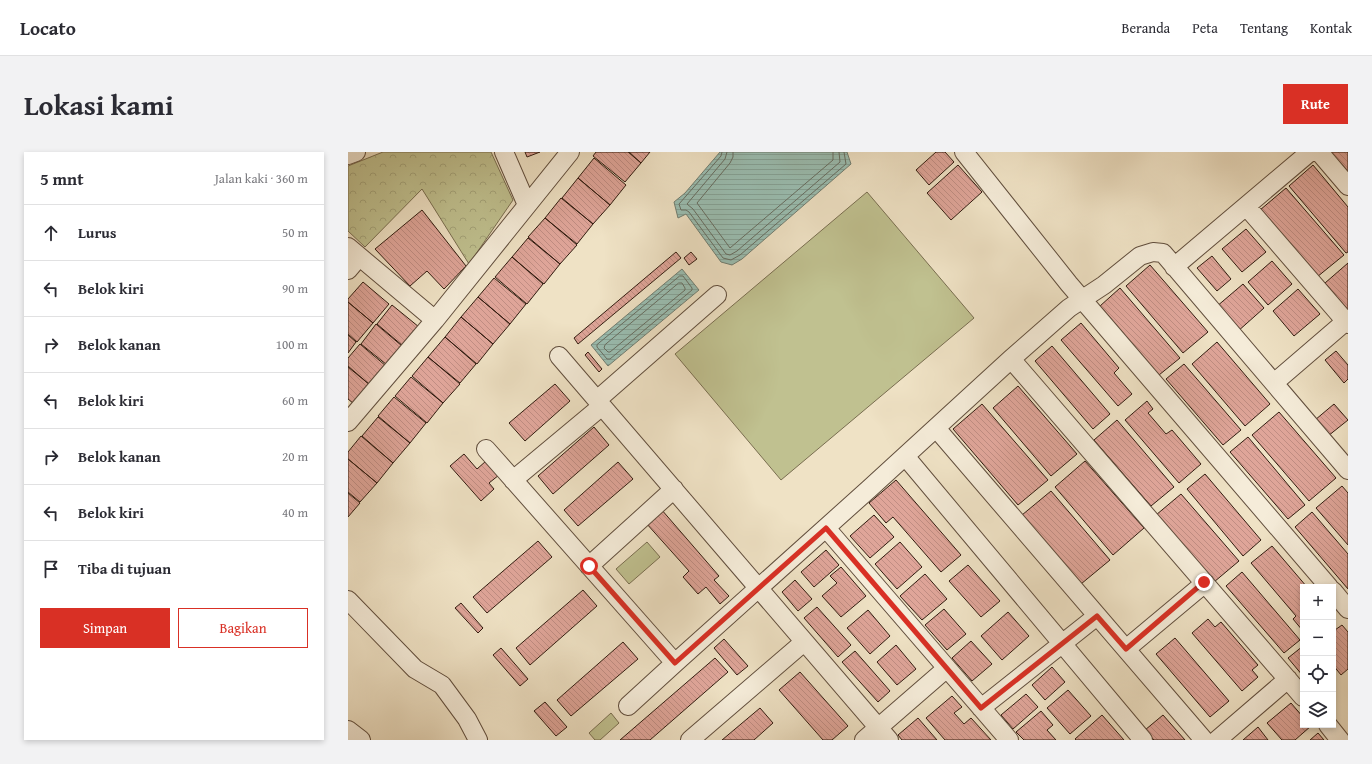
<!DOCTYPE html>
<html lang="id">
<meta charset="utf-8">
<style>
:root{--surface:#fff;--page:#f2f2f3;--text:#2b2b33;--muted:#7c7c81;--line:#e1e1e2;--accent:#d93025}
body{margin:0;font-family:"Gentium Book Plus",serif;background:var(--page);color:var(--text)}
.controls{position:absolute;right:12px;bottom:12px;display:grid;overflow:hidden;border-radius:0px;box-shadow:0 2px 6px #0003}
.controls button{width:36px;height:36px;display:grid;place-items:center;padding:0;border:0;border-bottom:1px solid var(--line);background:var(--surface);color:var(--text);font:20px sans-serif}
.stop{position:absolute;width:12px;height:12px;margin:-9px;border:3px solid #d93025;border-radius:50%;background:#fff}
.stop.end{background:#d93025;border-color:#fff;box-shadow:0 1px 4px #0008}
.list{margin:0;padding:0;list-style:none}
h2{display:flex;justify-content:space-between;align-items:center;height:52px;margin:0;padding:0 16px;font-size:17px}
h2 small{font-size:13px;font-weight:400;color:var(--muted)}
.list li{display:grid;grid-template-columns:26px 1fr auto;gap:12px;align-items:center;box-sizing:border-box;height:56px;padding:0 16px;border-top:1px solid var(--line)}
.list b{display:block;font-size:15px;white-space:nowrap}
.list em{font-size:13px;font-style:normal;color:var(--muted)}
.actions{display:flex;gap:8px;padding:12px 16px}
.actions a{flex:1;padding:9px 0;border:1px solid var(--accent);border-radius:0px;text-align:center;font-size:14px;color:var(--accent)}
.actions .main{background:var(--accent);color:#fff}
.icon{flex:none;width:22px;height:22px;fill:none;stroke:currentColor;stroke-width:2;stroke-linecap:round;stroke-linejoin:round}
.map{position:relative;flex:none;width:1000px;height:588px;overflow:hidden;border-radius:0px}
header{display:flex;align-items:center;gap:24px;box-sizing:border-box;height:56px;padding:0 20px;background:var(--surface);border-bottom:1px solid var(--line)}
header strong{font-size:19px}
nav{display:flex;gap:22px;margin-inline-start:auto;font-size:14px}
.intro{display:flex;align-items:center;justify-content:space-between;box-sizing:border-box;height:96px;padding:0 24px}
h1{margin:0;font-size:28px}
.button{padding:10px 18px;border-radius:0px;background:var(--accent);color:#fff;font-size:14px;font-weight:700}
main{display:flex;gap:24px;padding:0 24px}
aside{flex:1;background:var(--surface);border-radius:0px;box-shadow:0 2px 6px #0003}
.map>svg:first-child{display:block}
.grass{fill:#c0c190;stroke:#796e50}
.park{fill:url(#park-crowns);stroke:#796e50}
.water{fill:url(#water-rules);stroke:#707d71}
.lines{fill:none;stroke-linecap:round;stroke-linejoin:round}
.shore{stroke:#666d61;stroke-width:1}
.building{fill:url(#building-back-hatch);stroke:#321c10}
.minor-casing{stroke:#614e3d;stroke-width:20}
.minor{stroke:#f5ecd9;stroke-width:18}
.route{stroke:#d93025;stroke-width:5}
</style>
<header>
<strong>Locato</strong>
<nav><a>Beranda</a><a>Peta</a><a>Tentang</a><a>Kontak</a></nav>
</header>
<div class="intro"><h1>Lokasi kami</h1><a class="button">Rute</a></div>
<main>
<aside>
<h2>5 mnt<small>Jalan kaki · 360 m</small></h2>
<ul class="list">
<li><svg class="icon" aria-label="ahead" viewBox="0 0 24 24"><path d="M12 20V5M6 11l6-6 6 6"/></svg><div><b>Lurus</b></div><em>50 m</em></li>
<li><svg class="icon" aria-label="left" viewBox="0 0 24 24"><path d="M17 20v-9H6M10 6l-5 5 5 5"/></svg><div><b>Belok kiri</b></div><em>90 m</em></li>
<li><svg class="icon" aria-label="right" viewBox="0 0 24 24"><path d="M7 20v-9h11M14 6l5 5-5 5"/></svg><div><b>Belok kanan</b></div><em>100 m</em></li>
<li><svg class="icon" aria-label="left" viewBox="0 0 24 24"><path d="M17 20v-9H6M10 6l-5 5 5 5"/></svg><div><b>Belok kiri</b></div><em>60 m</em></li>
<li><svg class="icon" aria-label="right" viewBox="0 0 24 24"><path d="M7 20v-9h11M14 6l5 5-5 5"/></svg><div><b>Belok kanan</b></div><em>20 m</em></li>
<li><svg class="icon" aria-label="left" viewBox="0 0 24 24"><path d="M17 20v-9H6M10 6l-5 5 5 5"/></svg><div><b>Belok kiri</b></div><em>40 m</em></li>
<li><svg class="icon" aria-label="arrive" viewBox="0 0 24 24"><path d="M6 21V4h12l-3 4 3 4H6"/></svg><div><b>Tiba di tujuan</b></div></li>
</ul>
<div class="actions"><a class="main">Simpan</a><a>Bagikan</a></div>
</aside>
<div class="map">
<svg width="1000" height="588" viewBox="0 0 1000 588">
<defs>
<pattern id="park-crowns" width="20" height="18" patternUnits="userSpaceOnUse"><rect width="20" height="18" fill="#c0c190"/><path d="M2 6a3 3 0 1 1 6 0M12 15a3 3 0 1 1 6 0" fill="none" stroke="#a5a57b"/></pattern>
<pattern id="water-rules" width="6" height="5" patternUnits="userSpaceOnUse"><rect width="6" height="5" fill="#9abeb2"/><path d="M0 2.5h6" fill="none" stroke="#85a398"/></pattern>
<pattern id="building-back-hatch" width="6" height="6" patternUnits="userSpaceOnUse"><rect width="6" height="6" fill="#dfa599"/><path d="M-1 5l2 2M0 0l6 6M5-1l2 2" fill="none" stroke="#c08d83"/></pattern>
</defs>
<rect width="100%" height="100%" fill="#efe2c5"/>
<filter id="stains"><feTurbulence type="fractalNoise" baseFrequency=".005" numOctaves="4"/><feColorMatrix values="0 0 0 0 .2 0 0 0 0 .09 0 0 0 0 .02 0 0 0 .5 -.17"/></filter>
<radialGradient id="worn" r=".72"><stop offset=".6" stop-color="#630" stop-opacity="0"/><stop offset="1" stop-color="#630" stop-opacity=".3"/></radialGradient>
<!-- grass -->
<path class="grass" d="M 519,40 L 626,166 L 433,328 L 327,202 Z
M 299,390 L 312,405 L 281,432 L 268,417 Z
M 263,561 L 271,571 L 252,588 L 247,588 L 241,581 Z"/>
<!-- park -->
<path class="park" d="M 35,0 L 143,0 L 165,48 L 121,112 L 74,37 L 17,95 L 0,79 L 0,14 Z"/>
<!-- water -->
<path class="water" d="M 372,0 L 499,0 L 503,12 L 394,107 L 384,113 L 373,110 L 338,62 L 330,66 L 326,50 L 337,41 Z
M 334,117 L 351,138 L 260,214 L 243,193 Z"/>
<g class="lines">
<!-- shore -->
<path class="shore" d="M 374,0 L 373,4 L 331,52 L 333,58 L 338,58 L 341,60 L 375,106 L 383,108 L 392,103 L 498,12 L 496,0
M 379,0 L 377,7 L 339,52 L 345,57 L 378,102 L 382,103 L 389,99 L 492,10 L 491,0
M 385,0 L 385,5 L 382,11 L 349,51 L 382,96 L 485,8 L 485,0
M 332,124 L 335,124 L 344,136 L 344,138 L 262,207 L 259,207 L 249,195 L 249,193 Z
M 331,131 L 334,131 L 337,136 L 337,138 L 262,200 L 260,200 L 256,196 L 257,193 Z"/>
</g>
<!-- building -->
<path class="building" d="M 177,0 L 192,0 L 179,5 Z
M 248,0 L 280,0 L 293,11 L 277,30 L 245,4 Z
M 281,0 L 302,0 L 293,11 Z
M 588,0 L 597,0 L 606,10 L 581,33 L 568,18 Z
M 982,0 L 1000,0 L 1000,21 Z
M 246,6 L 278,33 L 262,53 L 230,26 Z
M 610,13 L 634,40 L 603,68 L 579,41 Z
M 965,13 L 1000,55 L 1000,100 L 998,101 L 941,34 Z
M 230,26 L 262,53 L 245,72 L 214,46 Z
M 938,36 L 996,103 L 969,125 L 912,58 Z
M 213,46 L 245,72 L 229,92 L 197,66 Z
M 74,58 L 118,114 L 96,137 L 79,119 L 62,134 L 27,97 Z
M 197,66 L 229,93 L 212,112 L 180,85 Z
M 898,77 L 918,100 L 894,120 L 874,97 Z
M 180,86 L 212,112 L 196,132 L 164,105 Z
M 328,100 L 333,106 L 230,192 L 226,186 Z
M 343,100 L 349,107 L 341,113 L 336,106 Z
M 864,104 L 883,127 L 869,139 L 849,116 Z
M 164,105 L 195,132 L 179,152 L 147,125 Z
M 924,109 L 944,132 L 920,153 L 900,130 Z
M 1000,111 L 1000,158 L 977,131 Z
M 802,113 L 860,180 L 835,201 L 778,134 Z
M 146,126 L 178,152 L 162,172 L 130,145 Z
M 15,130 L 41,152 L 25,171 L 0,150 L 0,147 Z
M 895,132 L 916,156 L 889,180 L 868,155 Z
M 772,136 L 832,206 L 811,223 L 752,154 Z
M 950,137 L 972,162 L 946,184 L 925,159 Z
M 130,145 L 162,172 L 145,192 L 113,165 Z
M 0,150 L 25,171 L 9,190 L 0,182 Z
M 44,153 L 71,175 L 55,194 L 29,172 Z
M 113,165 L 145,192 L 129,212 L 97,185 Z
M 733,171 L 771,216 L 766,221 L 784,242 L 770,254 L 713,188 Z
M 28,172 L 54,194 L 39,213 L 13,192 Z
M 0,183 L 8,190 L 0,201 Z
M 97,185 L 128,212 L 112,231 L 80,205 Z
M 869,190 L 922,252 L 897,274 L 844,212 Z
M 12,192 L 38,214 L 22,233 L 0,214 L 0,206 Z
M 704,194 L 762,262 L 745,277 L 687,209 Z
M 988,199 L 1000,213 L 1000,227 L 996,231 L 977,208 Z
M 240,200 L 254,217 L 251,220 L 237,203 Z
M 80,205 L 112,232 L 95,251 L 64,224 Z
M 836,212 L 893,278 L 875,293 L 818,227 Z
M 0,215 L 22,233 L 6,252 L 0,247 Z
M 63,225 L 95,251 L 79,271 L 47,244 Z
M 207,232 L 222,249 L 177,289 L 161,271 Z
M 670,234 L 729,302 L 703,324 L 645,256 Z
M 46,245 L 78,271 L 62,291 L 30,264 Z
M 799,249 L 805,257 L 800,261 L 818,282 L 824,278 L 853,312 L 831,331 L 777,268 Z
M 634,252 L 700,328 L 670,353 L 605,277 Z
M 986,252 L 1000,268 L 980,284 L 967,268 Z
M 931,260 L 988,326 L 961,349 L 904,283 Z
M 30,265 L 62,291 L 45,311 L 14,284 Z
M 769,268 L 826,335 L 803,354 L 746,288 Z
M 246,275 L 261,293 L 205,342 L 190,324 Z
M 13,284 L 45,311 L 29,331 L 0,307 L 0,300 Z
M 900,285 L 957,353 L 940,367 L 882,300 Z
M 116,302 L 129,317 L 138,309 L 151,323 L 141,331 L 146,337 L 133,349 L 102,314 Z
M 0,307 L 29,331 L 12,350 L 0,340 Z
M 737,309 L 796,376 L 765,403 L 707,335 Z
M 270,310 L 285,327 L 230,374 L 216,358 Z
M 857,322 L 913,388 L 895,404 L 839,337 Z
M 548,328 L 613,403 L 593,420 L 545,365 L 538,371 L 521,351 Z
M 994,334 L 1000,341 L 1000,393 L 968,356 Z
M 703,339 L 762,408 L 733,432 L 674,363 Z
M 0,341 L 12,351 L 0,365 Z
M 833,342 L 891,409 L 866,430 L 808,363 Z
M 313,357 L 371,424 L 366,428 L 381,444 L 372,452 L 358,435 L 350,442 L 335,425 L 341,419 L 298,371 Z
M 964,360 L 1000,402 L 1000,437 L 947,375 Z
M 526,363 L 546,385 L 522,406 L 502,384 Z
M 190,389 L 204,405 L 139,461 L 125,445 Z
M 552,390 L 574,415 L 549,437 L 527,412 Z
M 924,394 L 959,435 L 955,435 L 955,479 L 945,467 L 948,464 L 903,411 Z
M 478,398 L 491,413 L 466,435 L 453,420 Z
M 620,413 L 652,449 L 633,465 L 601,429 Z
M 493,415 L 518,444 L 493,465 L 474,444 L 489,431 L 482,424 Z
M 894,420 L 952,488 L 936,501 L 878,434 Z
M 577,422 L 599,447 L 574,468 L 552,444 Z
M 447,428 L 464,447 L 450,459 L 434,440 Z
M 235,438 L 249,454 L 182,513 L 168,496 Z
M 113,451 L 135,476 L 130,481 L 107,456 Z
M 469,455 L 503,493 L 490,505 L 456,466 Z
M 596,457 L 618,482 L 599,498 L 577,473 Z
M 520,458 L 542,484 L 522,502 L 499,476 Z
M 660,460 L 681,484 L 654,508 L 633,484 Z
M 860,467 L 867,475 L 873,470 L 910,513 L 904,518 L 910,525 L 894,539 L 844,481 Z
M 994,473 L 1000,480 L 1000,517 L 993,523 L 985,513 L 985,476 L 987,478 Z
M 827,486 L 881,549 L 862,565 L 808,502 Z
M 376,487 L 400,514 L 389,523 L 366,496 Z
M 623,489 L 644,512 L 624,529 L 604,506 Z
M 275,490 L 290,507 L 223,564 L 209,548 Z
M 548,493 L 568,517 L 549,533 L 529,510 Z
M 955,494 L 955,524 L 940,506 Z
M 153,496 L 180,527 L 172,534 L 145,503 Z
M 507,499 L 542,539 L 530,550 L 494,510 Z
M 367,506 L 380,520 L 302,588 L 272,588 Z
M 704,515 L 717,530 L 697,548 L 684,533 Z
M 452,520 L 500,574 L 484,588 L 475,588 L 431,538 Z
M 720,538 L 743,564 L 722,582 L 699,556 Z
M 678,542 L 690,555 L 665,577 L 653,563 Z
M 604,544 L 614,555 L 606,561 L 616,572 L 623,566 L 643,588 L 597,588 L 578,566 Z
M 197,550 L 219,575 L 208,584 L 186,559 Z
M 943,551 L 955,565 L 955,573 L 962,573 L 963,574 L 947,588 L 934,588 L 919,571 Z
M 412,556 L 425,571 L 406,588 L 374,588 Z
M 693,559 L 705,573 L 699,578 L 708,588 L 676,588 L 668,580 Z
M 754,563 L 776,588 L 728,588 L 727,587 Z
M 815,563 L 837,588 L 806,588 L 797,578 Z
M 570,566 L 589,588 L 554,588 L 550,583 Z
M 910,575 L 920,588 L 895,588 Z
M 970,581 L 976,588 L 962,588 Z"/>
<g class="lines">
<defs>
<path id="minor" d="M 156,0 L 179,53
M 616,0 L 721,132 L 981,435
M 971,0 L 1000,34
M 0,3 L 8,0
M 898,54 L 1000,172
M 0,95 L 87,168
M 826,115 L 962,0
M 0,118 L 11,105
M 211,204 L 541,588
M 663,207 L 955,545
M 926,231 L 998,169
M 249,248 L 369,143
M 0,270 L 87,168 L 222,0
M 588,276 L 856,588
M 138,297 L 327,511
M 557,304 L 795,588
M 165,328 L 254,254
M 478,376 L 661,588
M 241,414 L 326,337
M 985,439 L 1000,457
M 0,448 L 67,517 L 94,533 L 119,567 L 130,588
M 778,497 L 857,431
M 280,554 L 327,511 L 521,337 L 663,207 L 721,156 L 756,133 L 792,104 L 805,100 L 815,101 L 1000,318
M 633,556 L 749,464
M 980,573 L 992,588
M 0,578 L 13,588
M 342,588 L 456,490
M 516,588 L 599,516
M 869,588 L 940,527"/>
</defs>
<!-- minor casing -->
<use href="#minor" class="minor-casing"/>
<!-- minor -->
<use href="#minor" class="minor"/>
</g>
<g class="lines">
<!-- route -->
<path class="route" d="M 241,414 L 327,511 L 478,376 L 633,556 L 749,464 L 778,497 L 856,430"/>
</g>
<rect width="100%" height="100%" filter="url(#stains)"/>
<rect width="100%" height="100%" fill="url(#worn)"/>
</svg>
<div class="controls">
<button>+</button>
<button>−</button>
<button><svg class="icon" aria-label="locate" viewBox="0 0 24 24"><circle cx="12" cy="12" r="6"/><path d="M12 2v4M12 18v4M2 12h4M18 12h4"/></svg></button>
<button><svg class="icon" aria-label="layers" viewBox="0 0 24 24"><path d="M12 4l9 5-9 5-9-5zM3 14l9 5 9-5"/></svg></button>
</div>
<div class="stop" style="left:241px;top:414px"></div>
<div class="stop end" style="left:856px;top:430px"></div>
</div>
</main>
